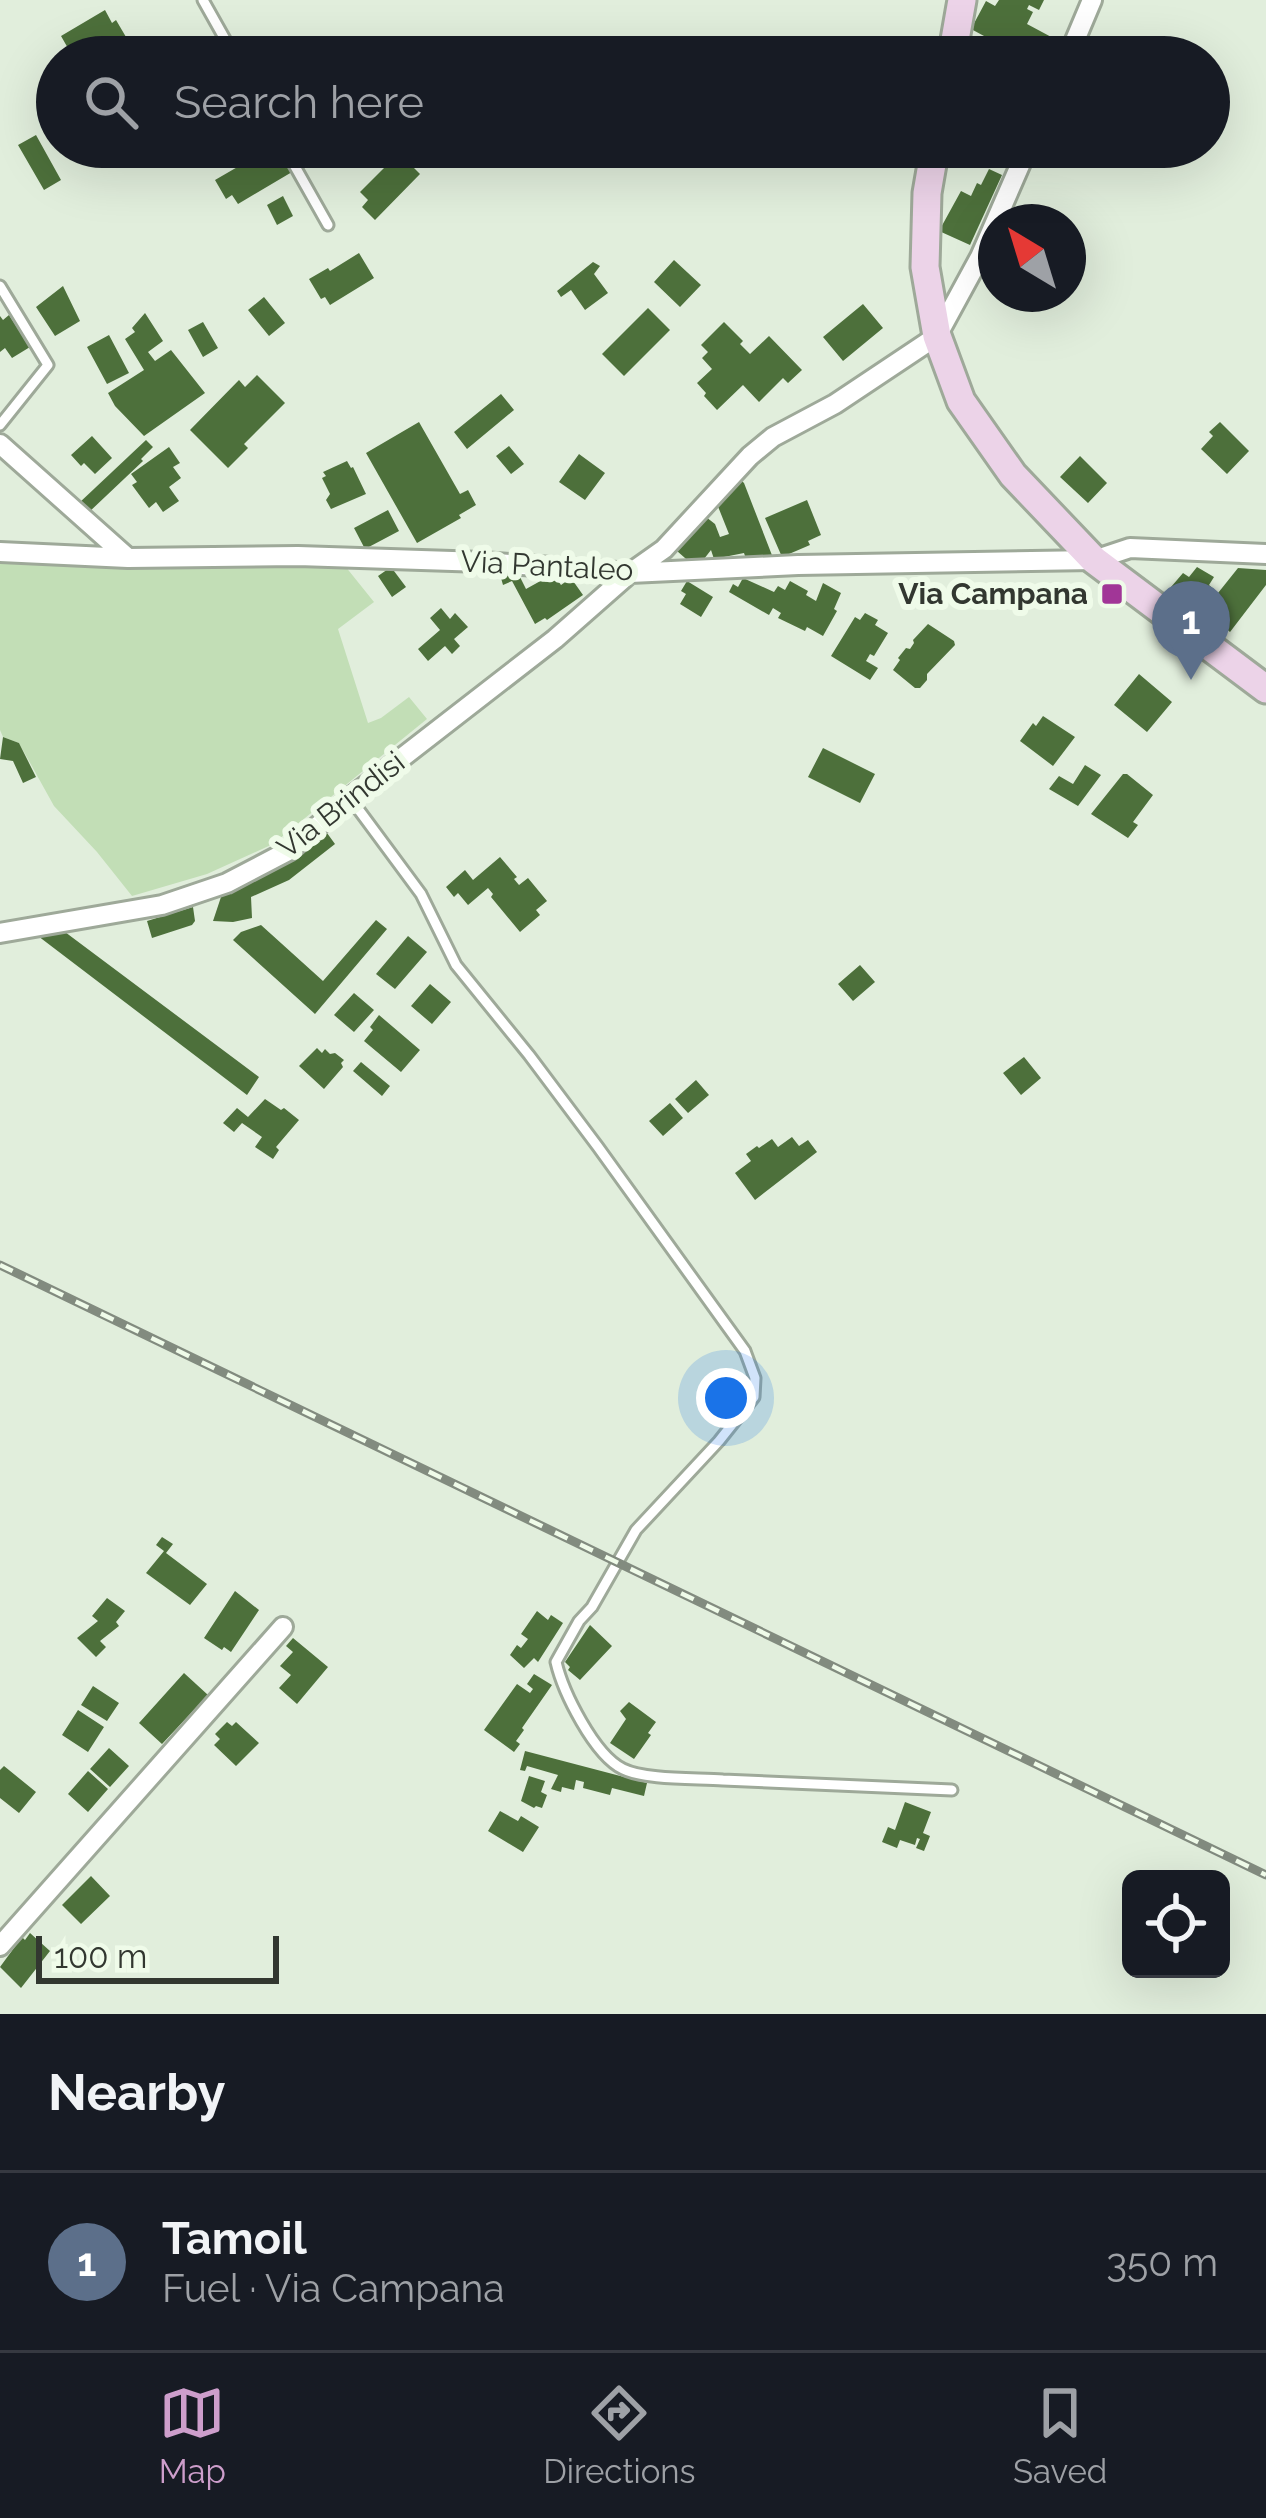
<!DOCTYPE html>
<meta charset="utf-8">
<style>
:root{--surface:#171b24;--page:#242831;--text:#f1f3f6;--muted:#9ea1a6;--line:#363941;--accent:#cd9ecb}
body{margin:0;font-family:Raleway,sans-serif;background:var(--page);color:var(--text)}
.controls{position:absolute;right:36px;bottom:36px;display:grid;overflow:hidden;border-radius:18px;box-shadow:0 12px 48px #0002}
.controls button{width:108px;height:108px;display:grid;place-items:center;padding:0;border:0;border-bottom:3px solid var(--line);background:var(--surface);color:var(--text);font:60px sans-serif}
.compass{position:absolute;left:978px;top:204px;width:108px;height:108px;border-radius:50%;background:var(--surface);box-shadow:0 12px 48px #0002;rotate:322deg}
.scale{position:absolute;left:36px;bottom:30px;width:243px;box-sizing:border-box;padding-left:12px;border:6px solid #323730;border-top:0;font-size:33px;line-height:42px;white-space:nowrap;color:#323730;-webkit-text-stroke:9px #effbe9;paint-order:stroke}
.you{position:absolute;left:726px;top:1398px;width:42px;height:42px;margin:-30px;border:9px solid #fff;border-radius:50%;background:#1a73e8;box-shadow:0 0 0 18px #1a73e833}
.badge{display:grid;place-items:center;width:78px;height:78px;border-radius:50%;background:var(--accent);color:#fff;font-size:39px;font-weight:700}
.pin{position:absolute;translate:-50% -99px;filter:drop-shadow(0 3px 6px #0008)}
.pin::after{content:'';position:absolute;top:63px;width:42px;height:36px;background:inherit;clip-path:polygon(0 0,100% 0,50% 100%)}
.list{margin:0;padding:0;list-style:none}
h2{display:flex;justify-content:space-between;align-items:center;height:156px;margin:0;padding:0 48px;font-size:51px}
h2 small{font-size:39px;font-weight:400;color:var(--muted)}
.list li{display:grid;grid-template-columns:78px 1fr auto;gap:36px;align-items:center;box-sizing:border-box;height:180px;padding:0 48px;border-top:3px solid var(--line)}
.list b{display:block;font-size:45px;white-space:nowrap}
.list p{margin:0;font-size:39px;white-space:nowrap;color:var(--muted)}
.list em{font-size:39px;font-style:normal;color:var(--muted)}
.icon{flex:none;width:66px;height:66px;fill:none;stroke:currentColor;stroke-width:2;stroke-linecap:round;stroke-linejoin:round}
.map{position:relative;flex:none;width:1266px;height:2014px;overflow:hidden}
.search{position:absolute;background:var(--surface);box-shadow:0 12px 48px #0002;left:36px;right:36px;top:36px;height:132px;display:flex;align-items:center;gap:30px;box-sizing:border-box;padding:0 42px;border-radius:66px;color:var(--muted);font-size:45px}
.sheet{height:336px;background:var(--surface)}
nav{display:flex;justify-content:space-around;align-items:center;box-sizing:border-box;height:168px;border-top:3px solid var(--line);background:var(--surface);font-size:33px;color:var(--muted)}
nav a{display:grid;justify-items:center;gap:6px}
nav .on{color:var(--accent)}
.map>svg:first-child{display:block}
.green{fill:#c2deb6}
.building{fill:#4d703b}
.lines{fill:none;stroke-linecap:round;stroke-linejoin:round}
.lane-casing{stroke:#9ea999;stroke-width:15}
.street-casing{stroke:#9ea999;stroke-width:24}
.secondary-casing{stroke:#9ea999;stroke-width:33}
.lane{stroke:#fff;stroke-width:9}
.street{stroke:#fff;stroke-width:18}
.secondary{stroke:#ecd3e8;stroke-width:27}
.rail-casing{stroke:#828b7f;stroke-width:9}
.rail{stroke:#effbe9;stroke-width:4.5;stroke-dasharray:14;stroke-linecap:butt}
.poi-dot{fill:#a13697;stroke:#effbe9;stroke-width:4.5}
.labels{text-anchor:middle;stroke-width:12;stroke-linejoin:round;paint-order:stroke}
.street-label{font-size:30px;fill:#323730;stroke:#effbe9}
.poi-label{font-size:30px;font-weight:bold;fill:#323730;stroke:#effbe9;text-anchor:end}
</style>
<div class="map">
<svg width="1266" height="2014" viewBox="0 0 1266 2014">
<rect width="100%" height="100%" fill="#e1eedc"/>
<!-- green -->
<path class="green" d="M 0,561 L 341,561 L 374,602 L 338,629 L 368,723 L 381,718 L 409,697 L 427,719 L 273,844 L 207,874 L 132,896 L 97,852 L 54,806 L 19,743 L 3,737 L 0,730 Z"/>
<!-- building -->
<path class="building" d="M 999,0 L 1044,0 L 1039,10 L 1029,5 L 1027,9 L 1033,12 L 1027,24 L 1055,39 L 1046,57 L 1023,57 L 971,29 L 986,1 L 995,6 Z
M 105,10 L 112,23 L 116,20 L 126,37 L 108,46 L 105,41 L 91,50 L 96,57 L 78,57 L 73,48 L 69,50 L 61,36 Z
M 36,135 L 61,180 L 44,190 L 18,145 Z
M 272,147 L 277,147 L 292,172 L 238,204 L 232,195 L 226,199 L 215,180 Z
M 399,153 L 420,174 L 375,220 L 362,207 L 368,200 L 360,192 Z
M 989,169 L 1002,175 L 970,245 L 939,231 L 961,191 L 971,196 L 977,183 L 981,185 Z
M 283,196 L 293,216 L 277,225 L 267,205 Z
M 359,253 L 374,278 L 330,305 L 325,297 L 321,299 L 309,279 L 328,268 L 330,271 Z
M 674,260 L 701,285 L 680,307 L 654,282 Z
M 593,262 L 600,266 L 594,274 L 608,293 L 585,310 L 571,290 L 561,297 L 557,291 Z
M 63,286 L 80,321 L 55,336 L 36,307 Z
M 264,297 L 285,323 L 269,336 L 248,310 Z
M 863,304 L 883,328 L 843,361 L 823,337 Z
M 648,308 L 670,330 L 624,376 L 602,354 Z
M 145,313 L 163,341 L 148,352 L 155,361 L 171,350 L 205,393 L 144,436 L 115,406 L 108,393 L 144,370 L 125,339 L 135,332 L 132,328 Z
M 9,315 L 30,347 L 12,358 L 5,348 L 0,352 L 0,316 L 3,320 Z
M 203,322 L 218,348 L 203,357 L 188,330 Z
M 724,322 L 743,341 L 740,344 L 750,354 L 769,336 L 802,370 L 788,383 L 783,378 L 759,402 L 743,385 L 717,410 L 704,396 L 706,393 L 697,383 L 712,369 L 702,358 L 708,352 L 701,345 Z
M 109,335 L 129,373 L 107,384 L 87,347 Z
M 257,375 L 285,403 L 244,444 L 248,448 L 228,468 L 190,430 L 239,380 L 245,387 Z
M 501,394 L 514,410 L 467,449 L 454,432 Z
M 419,422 L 460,494 L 468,490 L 476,505 L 459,515 L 461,518 L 417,543 L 366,453 Z
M 1220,422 L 1249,451 L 1227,474 L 1201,449 L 1213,436 L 1209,432 Z
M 92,436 L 112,458 L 95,474 L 84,463 L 81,466 L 71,455 Z
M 146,440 L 153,447 L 141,459 L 143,461 L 87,514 L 78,504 Z
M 509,446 L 524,464 L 511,474 L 496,456 Z
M 169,447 L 180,463 L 173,467 L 181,478 L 169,487 L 179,501 L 163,512 L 156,502 L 149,508 L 132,485 L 137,482 L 131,474 Z
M 579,454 L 605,473 L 585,500 L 559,482 Z
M 1080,456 L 1107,483 L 1088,503 L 1060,477 Z
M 347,461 L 351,468 L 353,467 L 366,494 L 331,509 L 326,500 L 330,494 L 322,478 L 326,476 L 323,472 Z
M 739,478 L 744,483 L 775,563 L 747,562 L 744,553 L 714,559 L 711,550 L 704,559 L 693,565 L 677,551 L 706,517 L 715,524 L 720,537 L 729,534 L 717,504 Z
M 807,500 L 821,535 L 808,541 L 810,545 L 782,557 L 765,518 Z
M 388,510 L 399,531 L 365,549 L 354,528 Z
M 391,567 L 406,587 L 392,597 L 378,576 Z
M 1197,567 L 1214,577 L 1209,585 L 1218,593 L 1238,568 L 1266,570 L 1266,585 L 1230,632 L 1215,619 L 1213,622 L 1171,587 L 1183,573 L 1189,577 Z
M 508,570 L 517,571 L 526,589 L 553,574 L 561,585 L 571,578 L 583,595 L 547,620 L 545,618 L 535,624 L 512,581 L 503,585 L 501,578 L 508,575 Z
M 743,578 L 774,592 L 778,586 L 785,590 L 790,581 L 808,591 L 806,595 L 816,601 L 823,583 L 841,593 L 834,609 L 837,611 L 823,636 L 807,627 L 805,631 L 778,618 L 781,613 L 773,608 L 769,615 L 729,592 L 733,584 L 738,587 Z
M 687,581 L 713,597 L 701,617 L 680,604 L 686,594 L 681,591 Z
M 441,608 L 450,619 L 455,613 L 468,627 L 454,639 L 460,646 L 452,654 L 445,646 L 428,661 L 418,649 L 440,630 L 430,618 Z
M 865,613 L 878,620 L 875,625 L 888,633 L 874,656 L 870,654 L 866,661 L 878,668 L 870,680 L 831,656 L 855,617 L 860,620 Z
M 928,624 L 954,641 L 955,645 L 927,674 L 927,680 L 920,688 L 915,688 L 893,670 L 900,660 L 898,658 L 906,648 L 910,649 L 914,643 L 913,640 Z
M 1139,674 L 1172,702 L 1147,732 L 1114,705 Z
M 1043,716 L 1075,737 L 1053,766 L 1020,741 L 1033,723 L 1036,726 Z
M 3,737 L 19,743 L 36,777 L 23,783 L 13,761 L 0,759 Z
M 823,748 L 875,774 L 860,803 L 808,777 Z
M 1085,765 L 1101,775 L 1078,806 L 1049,789 L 1059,776 L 1073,784 Z
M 1123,774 L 1127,774 L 1153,795 L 1133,822 L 1138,825 L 1128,838 L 1091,814 Z
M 327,833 L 335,844 L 289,880 L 251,897 L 252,918 L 233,922 L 213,921 L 222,894 L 287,862 Z
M 500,857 L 517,877 L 514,879 L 519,885 L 528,878 L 547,901 L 536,910 L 540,915 L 520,932 L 491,897 L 493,894 L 488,888 L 468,905 L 458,893 L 454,897 L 446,887 L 465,870 L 473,880 Z
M 193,907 L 195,921 L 192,925 L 152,938 L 147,921 Z
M 376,920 L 387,929 L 315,1014 L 233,940 L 241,932 L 261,925 L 323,981 Z
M 65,932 L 259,1077 L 247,1095 L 38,936 Z
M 408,936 L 427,952 L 395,989 L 376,974 Z
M 860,965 L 875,982 L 853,1001 L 838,984 Z
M 430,984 L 451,1002 L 432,1024 L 411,1006 Z
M 354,993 L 374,1010 L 354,1032 L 334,1015 Z
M 379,1015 L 420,1050 L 401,1072 L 364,1041 L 373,1030 L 370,1027 Z
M 317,1048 L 322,1053 L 325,1049 L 330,1054 L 335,1053 L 344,1060 L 341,1063 L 343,1067 L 324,1089 L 299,1066 Z
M 1024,1057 L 1041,1078 L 1021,1095 L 1003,1073 Z
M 361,1062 L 390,1086 L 382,1096 L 353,1071 Z
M 696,1080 L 709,1095 L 688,1113 L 675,1099 Z
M 265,1099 L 281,1110 L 284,1108 L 299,1120 L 276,1147 L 279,1150 L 273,1159 L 255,1147 L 262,1137 L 242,1123 L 234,1132 L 223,1123 L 237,1108 L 248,1117 Z
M 670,1103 L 683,1118 L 663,1136 L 649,1121 Z
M 792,1137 L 799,1146 L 808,1140 L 817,1152 L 755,1200 L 735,1173 L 751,1161 L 746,1154 L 757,1146 L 759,1148 L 772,1139 L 778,1147 Z
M 162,1537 L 173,1544 L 166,1553 L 207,1584 L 190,1605 L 146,1573 L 164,1551 L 156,1545 Z
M 235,1591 L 259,1610 L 231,1652 L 224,1647 L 222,1650 L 204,1638 Z
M 107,1598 L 125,1611 L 116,1622 L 119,1626 L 100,1641 L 106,1647 L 96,1657 L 77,1638 L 98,1621 L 92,1616 Z
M 537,1611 L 548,1620 L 551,1615 L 563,1623 L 538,1662 L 534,1658 L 524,1668 L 510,1655 L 517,1645 L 521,1648 L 528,1639 L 521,1634 Z
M 590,1625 L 612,1646 L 580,1680 L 568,1670 L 570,1667 L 565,1662 Z
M 293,1638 L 328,1667 L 297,1704 L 279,1688 L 291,1675 L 280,1666 L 293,1652 L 286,1646 Z
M 184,1673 L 208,1695 L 162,1744 L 139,1723 Z
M 534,1674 L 552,1685 L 522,1728 L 524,1730 L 516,1741 L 520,1744 L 514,1752 L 484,1730 L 517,1684 L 530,1693 L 533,1689 L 527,1684 Z
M 93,1686 L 119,1703 L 107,1721 L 81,1705 Z
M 629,1702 L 656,1722 L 648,1733 L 651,1735 L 634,1759 L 610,1743 L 626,1719 L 620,1711 Z
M 78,1710 L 104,1727 L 88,1752 L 62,1735 Z
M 227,1722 L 232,1726 L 236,1722 L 259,1743 L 236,1766 L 214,1745 L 220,1739 L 215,1734 Z
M 109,1748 L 129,1766 L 110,1787 L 90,1769 Z
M 525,1751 L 647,1783 L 644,1796 L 612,1788 L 610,1795 L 583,1788 L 584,1782 L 576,1780 L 574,1790 L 562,1787 L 561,1792 L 551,1789 L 558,1775 L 527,1766 L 525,1771 L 520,1770 Z
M 4,1766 L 36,1792 L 19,1813 L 0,1798 L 0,1770 Z
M 88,1771 L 108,1789 L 88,1812 L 68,1794 Z
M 529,1776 L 545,1781 L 541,1792 L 547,1795 L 542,1808 L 536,1806 L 534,1808 L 521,1801 Z
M 905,1802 L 931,1812 L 923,1833 L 930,1836 L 924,1851 L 916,1848 L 920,1839 L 917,1838 L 915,1845 L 900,1840 L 897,1848 L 882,1842 L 888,1827 L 895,1830 Z
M 500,1811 L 518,1821 L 521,1816 L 539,1827 L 523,1852 L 488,1831 Z
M 91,1876 L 110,1896 L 81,1924 L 62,1905 Z
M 30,1933 L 50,1951 L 21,1988 L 0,1967 L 22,1937 L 25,1940 Z"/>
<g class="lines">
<defs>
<path id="lane" d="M 203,0 L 235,57
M 210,57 L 228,45
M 284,147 L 328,225
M 0,286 L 48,365 L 0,425
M 350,798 L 421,894 L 456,965 L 529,1055 L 598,1147 L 745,1351 L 755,1378 L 754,1397 L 719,1441 L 636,1530 L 592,1607 L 579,1621 L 556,1662 C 563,1692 594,1755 623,1769 C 645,1780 696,1778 723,1780 C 799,1783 876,1787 952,1790"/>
<path id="street" d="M 1068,57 L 1092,0
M 0,444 L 128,558
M 0,552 L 128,558 L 298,556 L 483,562 L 630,573 L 798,565 L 1094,560 L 1130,548 L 1266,554
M 0,933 L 162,905 L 227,883 L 290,850 L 350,798 L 555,639 L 630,573 L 664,549 L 750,456 L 773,437 L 835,404 L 937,336 L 980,257 L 1028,147
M 0,1946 L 283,1627"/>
<path id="secondary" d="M 952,57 L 962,0
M 935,147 L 927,193 L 925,267 L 937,336 L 961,401 L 1013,475 L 1094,560 L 1266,689"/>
</defs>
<!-- lane casing -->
<use href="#lane" class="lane-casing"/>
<!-- street casing -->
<use href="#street" class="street-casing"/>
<!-- secondary casing -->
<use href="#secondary" class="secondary-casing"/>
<!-- lane -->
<use href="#lane" class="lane"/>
<!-- street -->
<use href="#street" class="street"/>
<!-- secondary -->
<use href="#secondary" class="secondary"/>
<defs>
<path id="rail" d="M 0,1265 L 1266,1875"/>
</defs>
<!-- rail casing -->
<use href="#rail" class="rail-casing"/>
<!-- rail -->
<use href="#rail" class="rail"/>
</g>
<!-- markers -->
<rect class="poi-dot" x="1100" y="582" width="24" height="24" rx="6"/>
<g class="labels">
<!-- street labels -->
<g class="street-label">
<text transform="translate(547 566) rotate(3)" y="10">Via Pantaleo</text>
<text transform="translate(341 805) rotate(-38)" y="10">Via Brindisi</text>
</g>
<!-- poi labels -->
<g class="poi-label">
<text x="1088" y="604">Via Campana</text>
</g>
</g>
</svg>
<div class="controls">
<button><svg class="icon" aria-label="locate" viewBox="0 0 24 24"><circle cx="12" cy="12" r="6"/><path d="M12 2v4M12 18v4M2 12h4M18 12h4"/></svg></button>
</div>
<svg class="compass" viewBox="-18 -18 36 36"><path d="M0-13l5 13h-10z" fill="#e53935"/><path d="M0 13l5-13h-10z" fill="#9ea1a6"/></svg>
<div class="scale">100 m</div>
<div class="you"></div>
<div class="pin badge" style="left:1191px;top:680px;background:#5c6f8a">1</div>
<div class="search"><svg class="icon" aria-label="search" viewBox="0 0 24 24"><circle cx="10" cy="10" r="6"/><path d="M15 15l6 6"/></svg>Search here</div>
</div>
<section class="sheet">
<h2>Nearby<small></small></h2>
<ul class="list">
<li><span class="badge" style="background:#5c6f8a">1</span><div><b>Tamoil</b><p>Fuel · Via Campana</p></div><em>350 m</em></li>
</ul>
</section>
<nav>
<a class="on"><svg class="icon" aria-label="map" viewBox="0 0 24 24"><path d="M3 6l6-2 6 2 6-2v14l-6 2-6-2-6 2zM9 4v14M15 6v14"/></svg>Map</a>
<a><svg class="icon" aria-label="directions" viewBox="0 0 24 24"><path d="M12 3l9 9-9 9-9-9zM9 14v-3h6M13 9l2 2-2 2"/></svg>Directions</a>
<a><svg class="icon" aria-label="saved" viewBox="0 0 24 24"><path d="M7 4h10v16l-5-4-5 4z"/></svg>Saved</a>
</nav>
